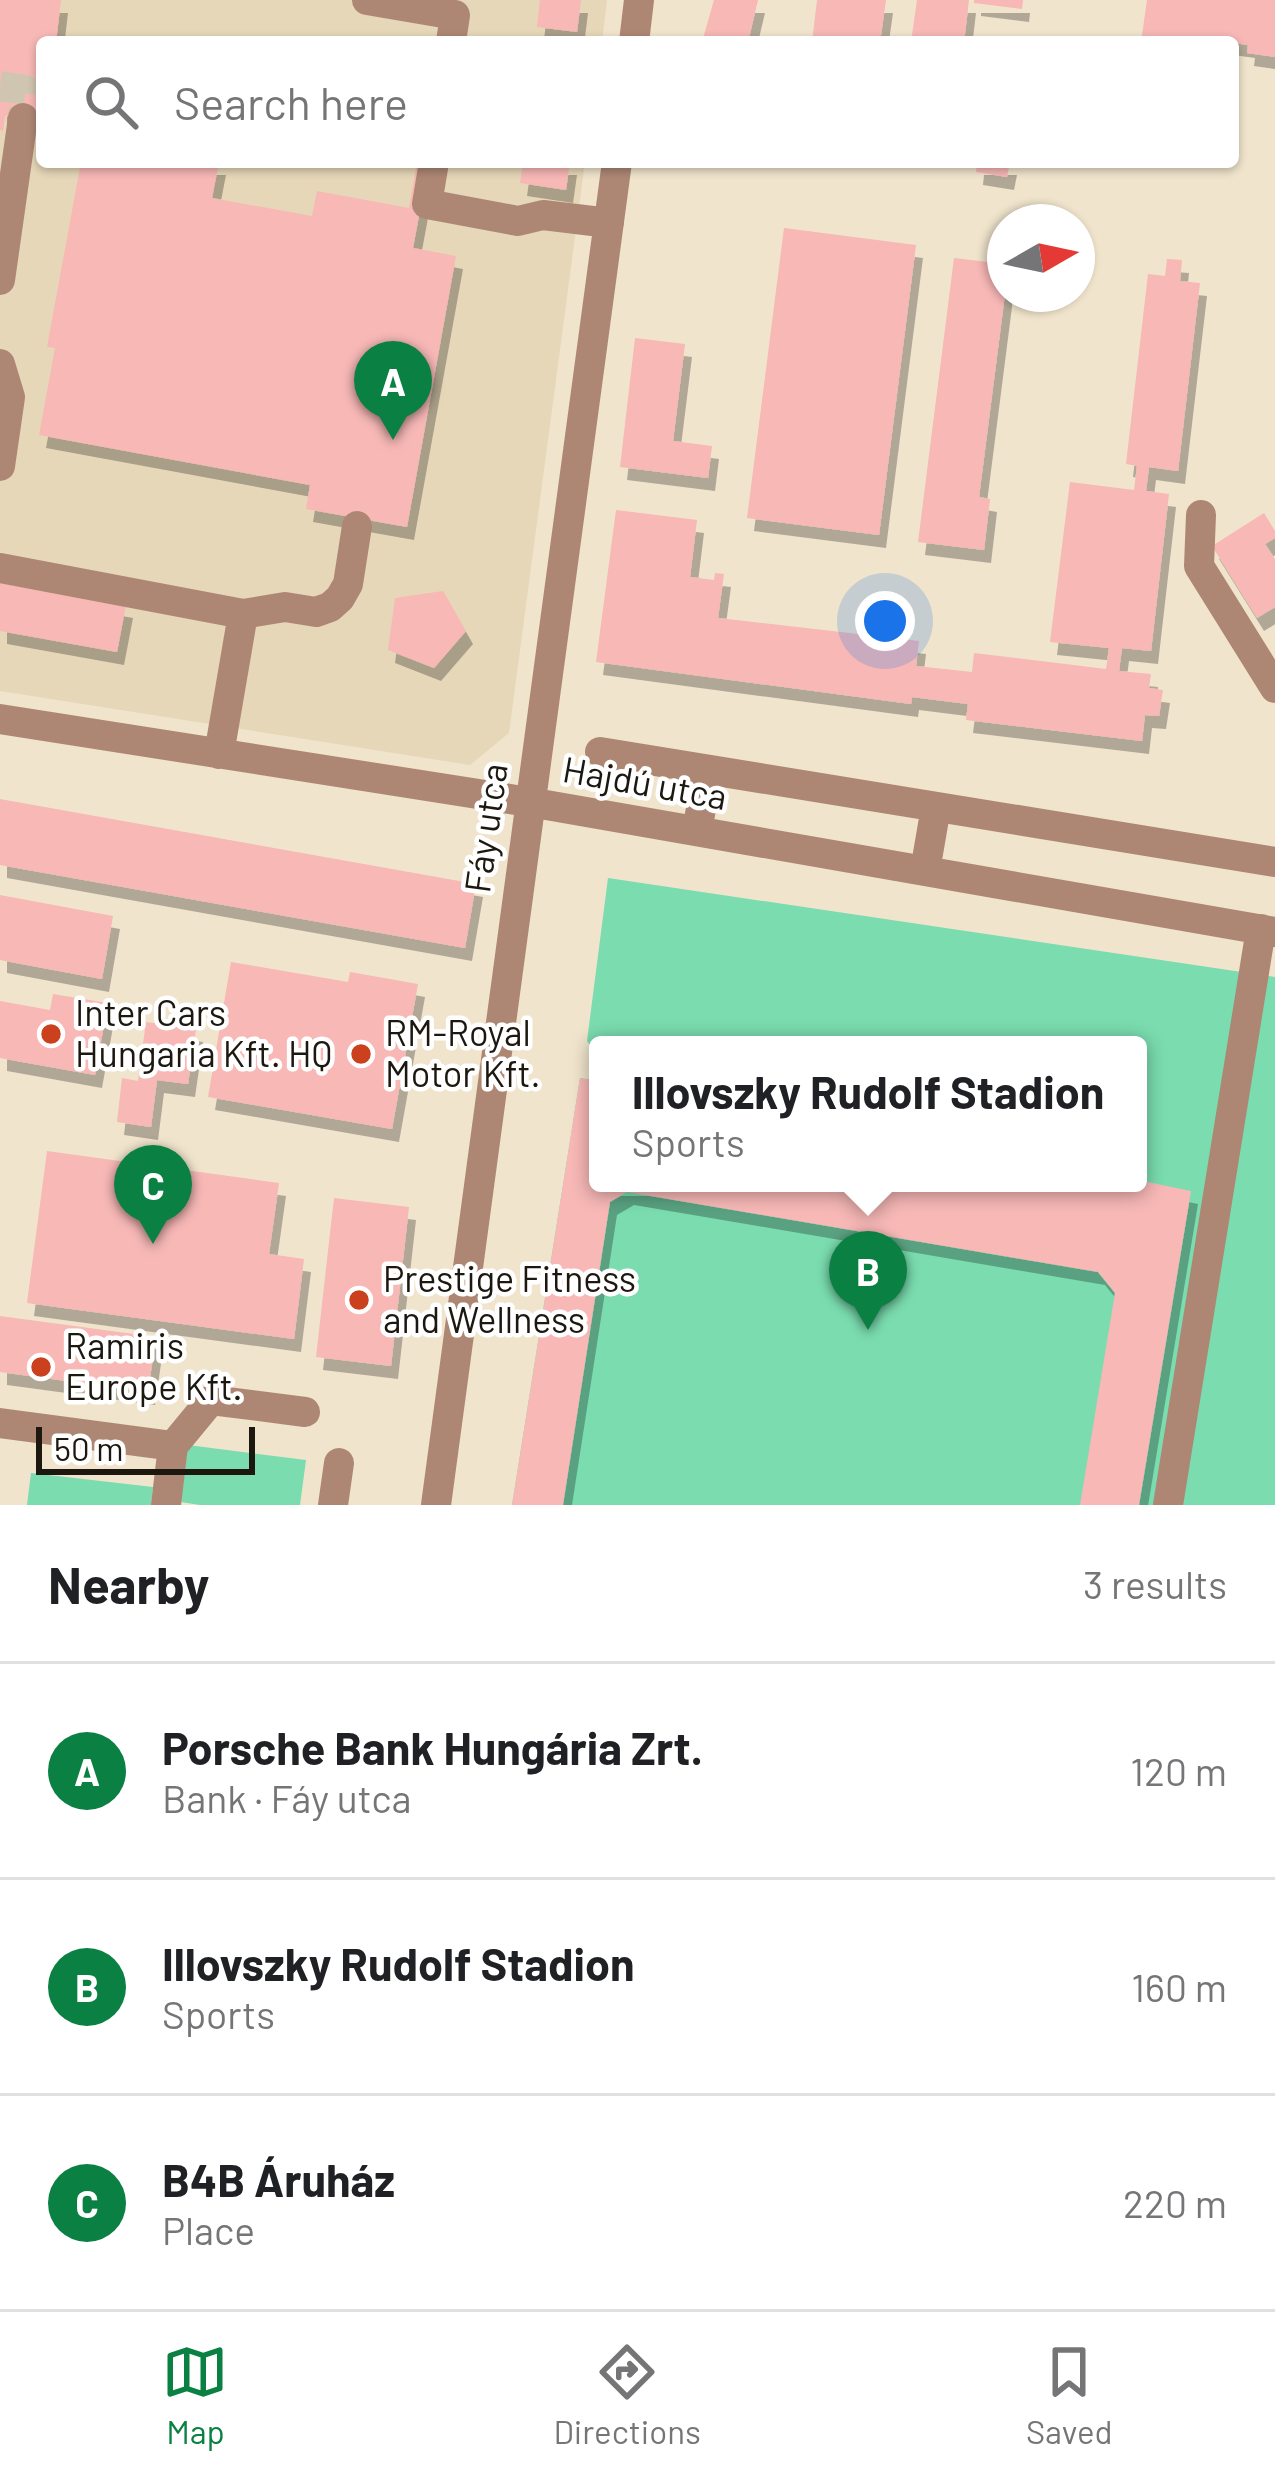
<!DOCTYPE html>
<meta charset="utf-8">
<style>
:root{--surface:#fff;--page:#f6f6f6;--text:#202124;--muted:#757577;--line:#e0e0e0;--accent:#0b8043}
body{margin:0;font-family:Barlow,sans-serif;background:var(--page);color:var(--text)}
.compass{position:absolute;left:987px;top:204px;width:108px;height:108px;border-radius:50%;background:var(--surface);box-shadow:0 3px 9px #0004;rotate:81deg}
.scale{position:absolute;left:36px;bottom:30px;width:219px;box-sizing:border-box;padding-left:12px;border:6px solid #1c180f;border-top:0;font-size:33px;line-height:42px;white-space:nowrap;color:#1c180f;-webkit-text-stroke:9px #fff;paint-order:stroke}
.you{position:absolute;left:885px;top:621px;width:42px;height:42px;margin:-30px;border:9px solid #fff;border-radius:50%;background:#1a73e8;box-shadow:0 0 0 18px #1a73e833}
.badge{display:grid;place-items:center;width:78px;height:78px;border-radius:50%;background:var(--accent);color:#fff;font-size:39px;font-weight:700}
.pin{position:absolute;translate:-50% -99px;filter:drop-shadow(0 3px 6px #0008)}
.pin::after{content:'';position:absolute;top:63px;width:42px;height:36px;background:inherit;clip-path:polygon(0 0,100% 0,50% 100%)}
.popup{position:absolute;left:589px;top:1036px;width:558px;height:156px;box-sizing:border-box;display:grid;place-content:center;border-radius:12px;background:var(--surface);filter:drop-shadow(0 3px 9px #0005);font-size:39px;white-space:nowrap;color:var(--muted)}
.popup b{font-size:45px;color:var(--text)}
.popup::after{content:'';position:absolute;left:50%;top:100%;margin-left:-24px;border:24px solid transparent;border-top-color:var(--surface)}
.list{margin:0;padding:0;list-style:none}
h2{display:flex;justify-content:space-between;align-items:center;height:156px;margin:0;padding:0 48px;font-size:51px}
h2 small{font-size:39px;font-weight:400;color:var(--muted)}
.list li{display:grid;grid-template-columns:78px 1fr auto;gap:36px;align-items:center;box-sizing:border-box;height:216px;padding:0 48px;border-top:3px solid var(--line)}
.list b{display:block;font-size:45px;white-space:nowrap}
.list p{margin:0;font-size:39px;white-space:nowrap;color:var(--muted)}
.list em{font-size:39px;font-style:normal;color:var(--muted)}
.icon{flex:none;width:66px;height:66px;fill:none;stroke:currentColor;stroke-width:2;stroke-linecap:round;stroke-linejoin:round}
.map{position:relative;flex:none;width:1275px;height:1505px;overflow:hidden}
.search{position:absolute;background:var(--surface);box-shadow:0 3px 9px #0004;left:36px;right:36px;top:36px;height:132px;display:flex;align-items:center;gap:30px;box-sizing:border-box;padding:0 42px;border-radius:12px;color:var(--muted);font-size:45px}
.sheet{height:804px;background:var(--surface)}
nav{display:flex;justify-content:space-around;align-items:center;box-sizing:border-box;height:168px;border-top:3px solid var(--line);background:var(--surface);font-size:33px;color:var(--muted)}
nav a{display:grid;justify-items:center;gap:6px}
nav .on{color:var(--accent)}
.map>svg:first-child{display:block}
.built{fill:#e6d7b8}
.green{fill:#7adcaf}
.building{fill:#f7b8b6;filter:url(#shadow)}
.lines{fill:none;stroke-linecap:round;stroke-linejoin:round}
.minor-tunnel{stroke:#d0c5b0;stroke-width:30;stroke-dasharray:30 15;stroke-linecap:butt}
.minor{stroke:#ae8774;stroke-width:30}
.poi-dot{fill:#cb411e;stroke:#fff;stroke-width:4.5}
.labels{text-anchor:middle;stroke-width:9;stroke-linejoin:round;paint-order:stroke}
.street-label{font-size:36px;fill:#1c180f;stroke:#fff}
.poi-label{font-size:36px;fill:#1c180f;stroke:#fff;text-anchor:start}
</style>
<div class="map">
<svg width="1275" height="1505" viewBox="0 0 1275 1505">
<defs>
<filter id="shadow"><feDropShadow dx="7" dy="13" stdDeviation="0" flood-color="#0004"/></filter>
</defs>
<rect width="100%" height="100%" fill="#f0e4cc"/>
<!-- built -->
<path class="built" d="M 0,0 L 607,0 L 602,42 L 42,42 L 42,162 L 585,162 L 509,733 L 470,765 L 0,691 Z"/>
<!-- green -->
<path class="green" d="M 608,878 L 1275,977 L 1275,1505 L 512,1505 L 580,1078 L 598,1081 L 598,1183 L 1138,1183 L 1138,1045 L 598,1045 L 598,1056 L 587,1041 Z
M 188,1445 L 306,1460 L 300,1505 L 200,1505 L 181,1502 Z
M 31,1473 L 153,1487 L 151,1505 L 27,1505 Z"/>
<!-- building -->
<path class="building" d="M 0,0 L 61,0 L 56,42 L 42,42 L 42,121 L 5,116 L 3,131 L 0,130 Z
M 540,0 L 581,0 L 577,32 L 537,27 Z
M 714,0 L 758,0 L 748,42 L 702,42 Z
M 817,0 L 886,0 L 880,42 L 812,42 Z
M 917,0 L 969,0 L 964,42 L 911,42 Z
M 974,0 L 1023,0 L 1022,9 L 974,3 Z
M 1147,0 L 1275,0 L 1275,57 L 1247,53 L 1248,45 L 1183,36 L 1182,42 L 1141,42 Z
M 81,162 L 219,162 L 212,198 L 312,216 L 317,191 L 409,208 L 417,162 L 429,162 L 413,248 L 456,256 L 407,527 L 306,509 L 310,485 L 39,435 L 55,348 L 47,347 Z
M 523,162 L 570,162 L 566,190 L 520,183 Z
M 977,162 L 1010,162 L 1007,177 L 976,172 Z
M 784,228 L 916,245 L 879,535 L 747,518 Z
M 954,258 L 1005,264 L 1005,294 L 979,497 L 990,499 L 984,550 L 918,542 Z
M 1167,259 L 1182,260 L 1180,281 L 1200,283 L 1178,471 L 1149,467 L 1146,491 L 1169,494 L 1151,651 L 1122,648 L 1119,671 L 1151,674 L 1149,688 L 1163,690 L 1159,716 L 1145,715 L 1142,741 L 966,720 L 968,704 L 912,697 L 911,704 L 596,662 L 616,510 L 697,520 L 690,577 L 714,580 L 715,573 L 724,574 L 718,618 L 919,641 L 916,666 L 972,672 L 974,653 L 1106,669 L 1109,648 L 1050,642 L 1070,482 L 1134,490 L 1137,466 L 1126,464 L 1148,274 L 1165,276 Z
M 635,338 L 685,344 L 673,441 L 712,446 L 708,478 L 620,467 Z
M 1264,513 L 1275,531 L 1275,538 L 1265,544 L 1275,559 L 1275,607 L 1257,618 L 1212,546 Z
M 0,583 L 126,605 L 117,652 L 0,631 Z
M 443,591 L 466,631 L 434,668 L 388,650 L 395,598 Z
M 0,799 L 476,884 L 465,948 L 0,865 Z
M 0,895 L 113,916 L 102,979 L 0,960 Z
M 231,962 L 348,982 L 350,972 L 418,984 L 392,1129 L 208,1097 Z
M 53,994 L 108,1003 L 95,1075 L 0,1058 L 0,1001 L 50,1010 Z
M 146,1022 L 196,1029 L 188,1084 L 157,1080 L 151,1127 L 117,1122 L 122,1078 L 138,1081 Z
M 580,1078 L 598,1081 L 598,1183 L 1138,1183 L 1138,1180 L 1191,1191 L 1139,1505 L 1080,1505 L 1115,1293 L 1098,1272 L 627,1192 L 610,1202 L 563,1505 L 512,1505 Z
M 47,1151 L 279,1183 L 269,1254 L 304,1259 L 294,1339 L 27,1303 Z
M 334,1198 L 409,1207 L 391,1366 L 316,1357 Z
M 0,1316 L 156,1337 L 148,1392 L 0,1372 Z"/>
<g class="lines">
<!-- minor-tunnel -->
<path class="minor-tunnel" d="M 0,86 L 26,90 L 23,118"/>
<!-- minor -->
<path class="minor" d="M 367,0 L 455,15 L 451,42
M 634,42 L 639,0
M 434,162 L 427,204 L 518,221 L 543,215 L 609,223
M 0,280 L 23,118
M 0,364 L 10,397 L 0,466
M 1201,515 L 1199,566 L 1275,688
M 0,568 L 243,614 L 285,607 L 316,612 L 330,607 L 340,598 L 348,584 L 357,526
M 0,719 L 529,802 L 1275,932
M 600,752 L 1275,862
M 219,754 L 243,614
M 697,831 L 708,770
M 925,871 L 936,807
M 0,1423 L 173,1446 L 166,1505
M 173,1446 L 211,1400 L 305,1412
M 333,1505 L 339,1463
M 436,1505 L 617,162
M 1168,1505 L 1261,929"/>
</g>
<!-- markers -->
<g class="poi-dot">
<circle cx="51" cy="1034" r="12"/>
<circle cx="361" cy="1054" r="12"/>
<circle cx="359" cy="1300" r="12"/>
<circle cx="41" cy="1367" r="12"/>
</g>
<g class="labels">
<!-- street labels -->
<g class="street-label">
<text transform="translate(645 783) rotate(10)" y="13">Hajdú utca</text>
<text transform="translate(486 828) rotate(-82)" y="13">Fáy utca</text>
</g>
<!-- poi labels -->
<g class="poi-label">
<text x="75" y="1026">Inter Cars<tspan x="75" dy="41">Hungaria Kft. HQ</tspan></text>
<text x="385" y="1046">RM-Royal<tspan x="385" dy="41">Motor Kft.</tspan></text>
<text x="383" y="1292">Prestige Fitness<tspan x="383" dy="41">and Wellness</tspan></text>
<text x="65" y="1359">Ramiris<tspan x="65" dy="41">Europe Kft.</tspan></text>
</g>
</g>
</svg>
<svg class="compass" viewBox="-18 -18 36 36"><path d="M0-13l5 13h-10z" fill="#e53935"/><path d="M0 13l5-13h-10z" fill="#757577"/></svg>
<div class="scale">50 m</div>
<div class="you"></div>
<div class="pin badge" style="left:393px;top:440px">A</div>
<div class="pin badge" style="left:868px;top:1330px">B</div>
<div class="popup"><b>Illovszky Rudolf Stadion</b>Sports</div>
<div class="pin badge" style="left:153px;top:1244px">C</div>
<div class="search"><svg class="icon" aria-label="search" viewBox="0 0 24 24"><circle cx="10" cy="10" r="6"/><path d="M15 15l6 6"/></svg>Search here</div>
</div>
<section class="sheet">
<h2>Nearby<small>3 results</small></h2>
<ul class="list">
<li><span class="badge">A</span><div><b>Porsche Bank Hungária Zrt.</b><p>Bank · Fáy utca</p></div><em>120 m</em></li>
<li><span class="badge">B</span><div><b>Illovszky Rudolf Stadion</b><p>Sports</p></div><em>160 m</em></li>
<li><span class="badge">C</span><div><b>B4B Áruház</b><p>Place</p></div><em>220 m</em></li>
</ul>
</section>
<nav>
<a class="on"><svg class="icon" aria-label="map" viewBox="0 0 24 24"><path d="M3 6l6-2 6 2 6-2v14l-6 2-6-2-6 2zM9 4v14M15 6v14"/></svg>Map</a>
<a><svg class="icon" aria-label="directions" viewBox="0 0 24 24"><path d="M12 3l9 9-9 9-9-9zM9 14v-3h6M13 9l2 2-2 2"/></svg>Directions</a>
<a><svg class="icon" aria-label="saved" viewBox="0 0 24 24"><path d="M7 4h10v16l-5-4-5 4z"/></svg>Saved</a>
</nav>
